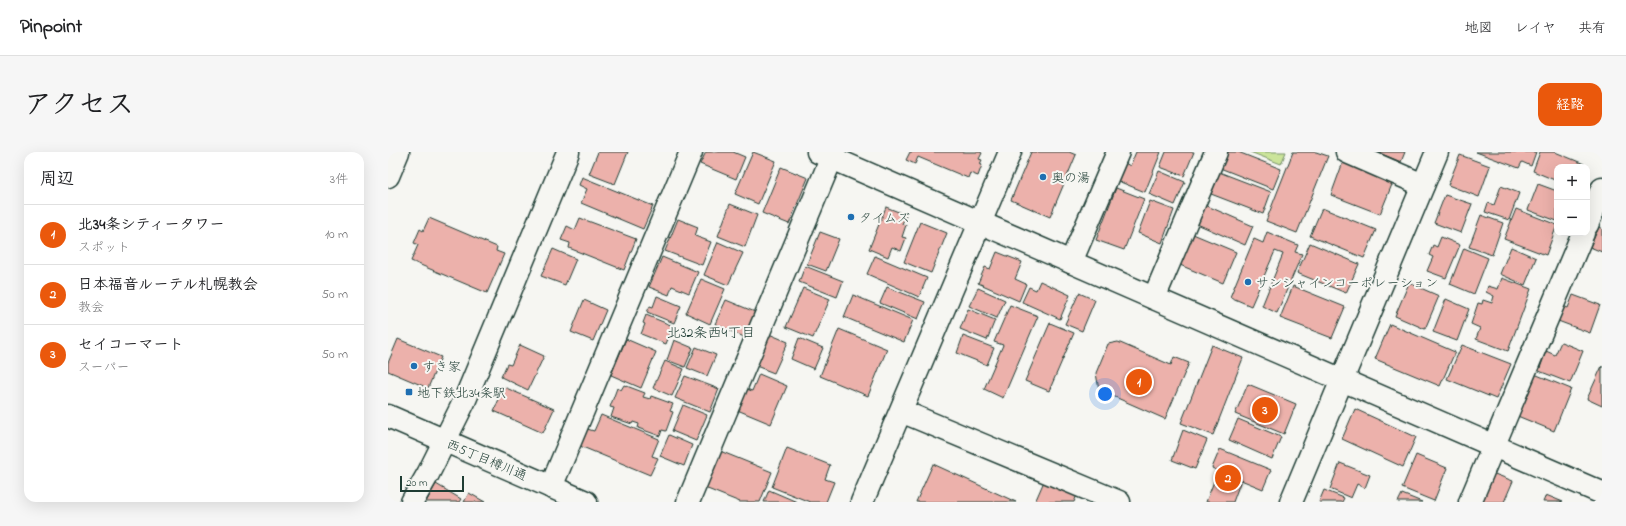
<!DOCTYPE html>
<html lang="ja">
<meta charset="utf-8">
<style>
:root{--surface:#fff;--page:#f6f6f6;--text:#202124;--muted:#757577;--line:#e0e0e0;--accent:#ea580c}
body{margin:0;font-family:"Indie Flower","Klee One",sans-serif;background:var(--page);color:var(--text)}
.controls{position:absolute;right:12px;top:12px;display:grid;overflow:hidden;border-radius:8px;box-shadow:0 4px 16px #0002}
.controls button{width:36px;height:36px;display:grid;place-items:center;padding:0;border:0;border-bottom:1px solid var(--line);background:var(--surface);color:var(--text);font:20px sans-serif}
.scale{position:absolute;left:12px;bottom:10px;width:64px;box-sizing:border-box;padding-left:4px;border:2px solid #1f3d34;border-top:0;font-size:11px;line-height:14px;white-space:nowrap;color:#1f3d34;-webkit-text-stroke:3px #f6f6f2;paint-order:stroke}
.you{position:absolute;left:717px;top:242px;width:14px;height:14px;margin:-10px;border:3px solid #fff;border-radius:50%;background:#1a73e8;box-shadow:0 0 0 6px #1a73e833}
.badge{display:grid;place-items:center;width:26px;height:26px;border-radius:50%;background:var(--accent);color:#fff;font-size:13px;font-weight:700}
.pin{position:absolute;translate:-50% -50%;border:2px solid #fff;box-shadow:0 1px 4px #0006}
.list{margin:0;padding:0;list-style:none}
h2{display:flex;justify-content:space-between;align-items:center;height:52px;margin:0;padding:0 16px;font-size:17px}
h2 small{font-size:13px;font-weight:400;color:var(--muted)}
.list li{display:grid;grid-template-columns:26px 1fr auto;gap:12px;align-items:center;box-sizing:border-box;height:60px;padding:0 16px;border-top:1px solid var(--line)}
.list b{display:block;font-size:15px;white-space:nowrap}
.list p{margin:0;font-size:13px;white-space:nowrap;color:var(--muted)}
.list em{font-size:13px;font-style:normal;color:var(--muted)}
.map{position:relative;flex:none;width:1214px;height:350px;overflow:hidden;border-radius:12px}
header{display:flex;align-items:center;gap:24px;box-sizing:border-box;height:56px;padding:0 20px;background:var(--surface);border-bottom:1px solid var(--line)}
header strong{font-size:19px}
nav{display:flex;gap:22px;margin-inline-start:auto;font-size:14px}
.intro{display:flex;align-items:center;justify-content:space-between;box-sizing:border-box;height:96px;padding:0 24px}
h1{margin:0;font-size:28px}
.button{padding:10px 18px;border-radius:12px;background:var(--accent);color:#fff;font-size:14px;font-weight:700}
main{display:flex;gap:24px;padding:0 24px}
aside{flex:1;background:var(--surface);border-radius:12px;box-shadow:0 4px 16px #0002}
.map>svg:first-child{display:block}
.green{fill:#cbe49a;stroke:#759067}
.building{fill:#ecb1ab;stroke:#1f3d34}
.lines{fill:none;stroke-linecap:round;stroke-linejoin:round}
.street-casing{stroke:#1f3d34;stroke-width:25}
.secondary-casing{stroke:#1f3d34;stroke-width:25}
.street{stroke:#f6f6f2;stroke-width:22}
.secondary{stroke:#f6f6f2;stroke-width:22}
.poi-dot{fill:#1f6fb2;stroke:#f6f6f2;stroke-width:1.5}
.labels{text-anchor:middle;stroke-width:4;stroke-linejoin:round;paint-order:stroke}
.poi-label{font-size:13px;fill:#1f3d34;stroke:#f6f6f2;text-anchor:start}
.street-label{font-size:13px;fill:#1f3d34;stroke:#f6f6f2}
.neighbourhood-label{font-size:14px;fill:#1f3d34;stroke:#f6f6f2}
</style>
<header>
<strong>Pinpoint</strong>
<nav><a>地図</a><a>レイヤ</a><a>共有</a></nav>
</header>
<div class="intro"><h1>アクセス</h1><a class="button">経路</a></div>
<main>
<aside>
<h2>周辺<small>3件</small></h2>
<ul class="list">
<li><span class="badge">1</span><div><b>北34条シティータワー</b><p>スポット</p></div><em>10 m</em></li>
<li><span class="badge">2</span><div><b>日本福音ルーテル札幌教会</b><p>教会</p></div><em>50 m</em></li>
<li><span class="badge">3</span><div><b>セイコーマート</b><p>スーパー</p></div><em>50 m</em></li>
</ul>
</aside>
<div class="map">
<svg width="1214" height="350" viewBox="0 0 1214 350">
<rect width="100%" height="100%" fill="#f6f6f2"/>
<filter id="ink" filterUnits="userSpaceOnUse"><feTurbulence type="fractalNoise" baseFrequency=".025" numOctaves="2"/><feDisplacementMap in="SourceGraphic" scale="8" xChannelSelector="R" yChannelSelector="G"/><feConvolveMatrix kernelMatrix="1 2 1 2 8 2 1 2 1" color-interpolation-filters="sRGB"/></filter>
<g filter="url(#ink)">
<!-- green -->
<path class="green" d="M 862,0 L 898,0 L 893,12 Z"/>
<!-- building -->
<path class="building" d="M 210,0 L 240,0 L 227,32 L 201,22 Z
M 318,0 L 345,0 L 357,5 L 348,27 L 312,12 Z
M 365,0 L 388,9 L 370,52 L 347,42 Z
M 522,0 L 592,0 L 594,1 L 591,7 L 594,8 L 592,12 L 594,13 L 590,24 L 582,21 L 580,26 L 530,5 L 527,12 L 518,8 Z
M 643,0 L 681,0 L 688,3 L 662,65 L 623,48 Z
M 748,0 L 773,0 L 757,40 L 730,29 L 737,11 L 742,14 Z
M 778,0 L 806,0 L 796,24 L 772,15 Z
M 838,0 L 850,0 L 893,17 L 885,37 L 832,16 Z
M 905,0 L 928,0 L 940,4 L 909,81 L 878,69 Z
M 989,0 L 1017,0 L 1013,10 Z
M 1088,0 L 1148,0 L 1143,14 L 1134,10 L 1131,16 Z
M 1152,0 L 1167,0 L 1196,12 L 1194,15 L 1169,15 L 1169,29 L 1145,19 Z
M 1072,3 L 1102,14 L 1091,45 L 1060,33 Z
M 955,10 L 1005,30 L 992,62 L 943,43 Z
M 393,15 L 420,26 L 401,72 L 374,61 Z
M 771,19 L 797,30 L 787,53 L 761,42 Z
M 831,20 L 883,40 L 875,62 L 823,42 Z
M 194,25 L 265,54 L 255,77 L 193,51 L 199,37 L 191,33 Z
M 1150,32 L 1169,39 L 1169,69 L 1140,58 Z
M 1113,34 L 1131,41 L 1121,68 L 1097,60 L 1100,51 L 1106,53 Z
M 728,36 L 756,47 L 736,98 L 708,88 Z
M 1057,43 L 1084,52 L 1073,81 L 1046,71 Z
M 762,49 L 786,58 L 774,91 L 750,81 Z
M 342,52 L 369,63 L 357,95 L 330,84 Z
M 817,53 L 865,74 L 857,93 L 809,72 Z
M 498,55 L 518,63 L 514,72 L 518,73 L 514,85 L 518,86 L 513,99 L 504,95 L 500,105 L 481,97 Z
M 934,56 L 988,78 L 976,106 L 922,84 Z
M 1128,57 L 1169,73 L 1158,103 L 1116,87 Z
M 1093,63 L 1115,71 L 1104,103 L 1081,95 Z
M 41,66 L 109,95 L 108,99 L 116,102 L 99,141 L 23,109 L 30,93 L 26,91 L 32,77 L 35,79 Z
M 192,66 L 248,87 L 236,118 L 181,96 L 182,91 L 173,88 L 179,74 L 187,78 Z
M 290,67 L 310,75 L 307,84 L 323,90 L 314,113 L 277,99 Z
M 532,70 L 559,81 L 543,121 L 516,110 Z
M 1211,75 L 1214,77 L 1214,100 L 1202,95 Z
M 432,80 L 451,87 L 438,119 L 419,112 Z
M 879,80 L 910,93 L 907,100 L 914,102 L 889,161 L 874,154 L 895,102 L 887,99 L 863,154 L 842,145 L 866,87 L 875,91 Z
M 805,82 L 848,100 L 835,131 L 792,113 Z
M 1053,85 L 1072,93 L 1058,126 L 1039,119 L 1045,105 L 1041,103 L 1045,93 L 1049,95 Z
M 330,90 L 355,101 L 340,133 L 316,123 Z
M 922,91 L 971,112 L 958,141 L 909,121 Z
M 1123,95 L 1148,106 L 1137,133 L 1112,122 Z
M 1076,96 L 1100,106 L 1086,142 L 1062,132 Z
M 165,97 L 188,107 L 177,133 L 153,124 Z
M 609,100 L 634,110 L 627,127 L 638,132 L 631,149 L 590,131 L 597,115 L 602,117 Z
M 487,104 L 539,126 L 531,145 L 479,122 Z
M 274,105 L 310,120 L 301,141 L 284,134 L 281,143 L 261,135 Z
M 417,114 L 455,129 L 449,145 L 411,130 Z
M 1114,126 L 1143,137 L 1120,199 L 1088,187 L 1092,176 L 1083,172 L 1090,151 L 1094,152 L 1095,148 L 1104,151 L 1106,144 L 1098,140 L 1100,134 L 1110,137 Z
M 313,127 L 337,137 L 322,172 L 298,161 Z
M 652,129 L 682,143 L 672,167 L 634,150 L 641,135 L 648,138 Z
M 1021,131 L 1051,144 L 1037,177 L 1007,164 Z
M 905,134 L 957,155 L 944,186 L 892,166 Z
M 499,135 L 537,150 L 530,167 L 492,151 Z
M 415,136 L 442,147 L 425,186 L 398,175 Z
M 590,136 L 617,148 L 609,166 L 581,154 Z
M 691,141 L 707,148 L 694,179 L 677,172 Z
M 465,143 L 525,168 L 516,190 L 456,165 Z
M 1185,143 L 1212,153 L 1202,181 L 1170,169 L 1175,154 L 1180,156 Z
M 269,144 L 293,154 L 286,171 L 259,160 L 262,154 L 265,155 Z
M 1058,147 L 1081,157 L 1069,189 L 1045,180 Z
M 196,148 L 218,158 L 205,189 L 183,180 Z
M 338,148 L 367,160 L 356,185 L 327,172 Z
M 622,153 L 650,164 L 615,246 L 596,237 L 615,193 L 606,190 Z
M 580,157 L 607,168 L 599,188 L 572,177 Z
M 258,163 L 285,174 L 278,192 L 253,182 L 257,172 L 255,171 Z
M 662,171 L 686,181 L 661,239 L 637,229 Z
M 1002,172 L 1067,200 L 1052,234 L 987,207 Z
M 451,177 L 499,197 L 480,244 L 432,224 Z
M 381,182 L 400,190 L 386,221 L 368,214 Z
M 575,184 L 606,196 L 599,213 L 569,201 Z
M 411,186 L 435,196 L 426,217 L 403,207 Z
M 10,187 L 53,205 L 40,236 L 0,219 L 0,211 Z
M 238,187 L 268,200 L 253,236 L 223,223 Z
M 286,188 L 305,196 L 297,215 L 279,208 Z
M 730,190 L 783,213 L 786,205 L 801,211 L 777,267 L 711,238 L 708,221 L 720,192 Z
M 1173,190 L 1195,199 L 1182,231 L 1151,219 L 1158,199 L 1167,203 Z
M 132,193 L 156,204 L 140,238 L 113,225 L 119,212 L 123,213 Z
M 824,193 L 855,206 L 825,283 L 793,271 Z
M 1074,193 L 1123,212 L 1108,247 L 1059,227 Z
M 308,195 L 328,203 L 319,224 L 299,216 Z
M 277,209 L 296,217 L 284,244 L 265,236 Z
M 1214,214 L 1214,254 L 1199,247 Z
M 1144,221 L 1183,237 L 1166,279 L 1127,263 Z
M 371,222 L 399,234 L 383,272 L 347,257 L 356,236 L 364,239 Z
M 297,224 L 331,237 L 322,260 L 287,246 Z
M 860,232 L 908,252 L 896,282 L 847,262 Z
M 236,233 L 257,241 L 255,245 L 262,247 L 263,244 L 285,252 L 282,259 L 285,260 L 278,279 L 274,278 L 272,284 L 250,276 L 251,272 L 245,270 L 244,272 L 223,265 L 226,256 L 222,255 L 229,236 L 233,238 Z
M 116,235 L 166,257 L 155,281 L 106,259 Z
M 295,253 L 319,263 L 308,289 L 284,279 Z
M 967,257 L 1028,285 L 1015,315 L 954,287 Z
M 213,263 L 271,287 L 264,304 L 270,306 L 262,323 L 192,294 L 199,277 L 206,279 Z
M 850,267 L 893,285 L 884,307 L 841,288 Z
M 795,278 L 819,288 L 807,317 L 784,308 Z
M 281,283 L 304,293 L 296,314 L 272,304 Z
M 399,296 L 442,313 L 437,327 L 446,330 L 438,350 L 422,350 L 384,335 Z
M 832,297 L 883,318 L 875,337 L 853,328 L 845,350 L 818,350 L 830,319 L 824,316 Z
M 332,299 L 384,320 L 372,350 L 352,350 L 317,336 Z
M 1028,303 L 1059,316 L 1046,349 L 1014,336 Z
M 952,311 L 982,323 L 977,336 L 969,332 L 963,346 L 942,337 Z
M 545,312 L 628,350 L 528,350 Z
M 1104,321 L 1125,329 L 1116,350 L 1092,350 Z
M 657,327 L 690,341 L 686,350 L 647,350 Z
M 48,332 L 73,347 L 71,350 L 38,350 Z
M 381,338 L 409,350 L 376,350 Z
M 936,338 L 956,346 L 954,350 L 931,350 Z
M 81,341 L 97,350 L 76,350 Z
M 1014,342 L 1034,350 L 1010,350 Z
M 1158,343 L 1175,350 L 1155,350 Z"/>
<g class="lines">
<defs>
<path id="street" d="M 959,0 L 1035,33
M 0,24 L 10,0
M 1199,73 L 1214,37
M 683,110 L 730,0
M 766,146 L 828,0
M 513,259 L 731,350
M 163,335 L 303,0
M 24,350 L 40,322 L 76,250 L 180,0
M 300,350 L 446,0
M 474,350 L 622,0
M 1082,350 L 1195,81"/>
<path id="secondary" d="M 430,0 L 1214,341
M 0,264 L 198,350
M 903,350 L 1049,0"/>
</defs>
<!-- street casing -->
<use href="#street" class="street-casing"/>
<!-- secondary casing -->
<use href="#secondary" class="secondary-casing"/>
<!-- street -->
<use href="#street" class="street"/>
<!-- secondary -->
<use href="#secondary" class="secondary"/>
</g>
</g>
<!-- markers -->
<g class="poi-dot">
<circle cx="655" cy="25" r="4"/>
<circle cx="463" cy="65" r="4"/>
<circle cx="860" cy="130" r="4"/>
<circle cx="26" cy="214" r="4"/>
<rect x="17" y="236" width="8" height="8" rx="2"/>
</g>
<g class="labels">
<!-- poi labels -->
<g class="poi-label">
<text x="663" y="30">奥の湯</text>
<text x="471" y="70">タイムズ</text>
<text x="868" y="135">サンシャインコーポレーション</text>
<text x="34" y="219">すき家</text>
<text x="29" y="245">地下鉄北34条駅</text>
</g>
<!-- street labels -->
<g class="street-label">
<text transform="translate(99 307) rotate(23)" y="5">西5丁目樽川通</text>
</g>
<!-- neighbourhood labels -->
<g class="neighbourhood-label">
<text x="323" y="185">北32条西4丁目</text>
</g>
</g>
</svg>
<div class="controls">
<button>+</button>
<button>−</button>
</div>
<div class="scale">20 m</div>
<div class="you"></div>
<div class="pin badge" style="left:751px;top:230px">1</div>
<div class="pin badge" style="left:840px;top:326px">2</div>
<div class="pin badge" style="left:877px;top:258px">3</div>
</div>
</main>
